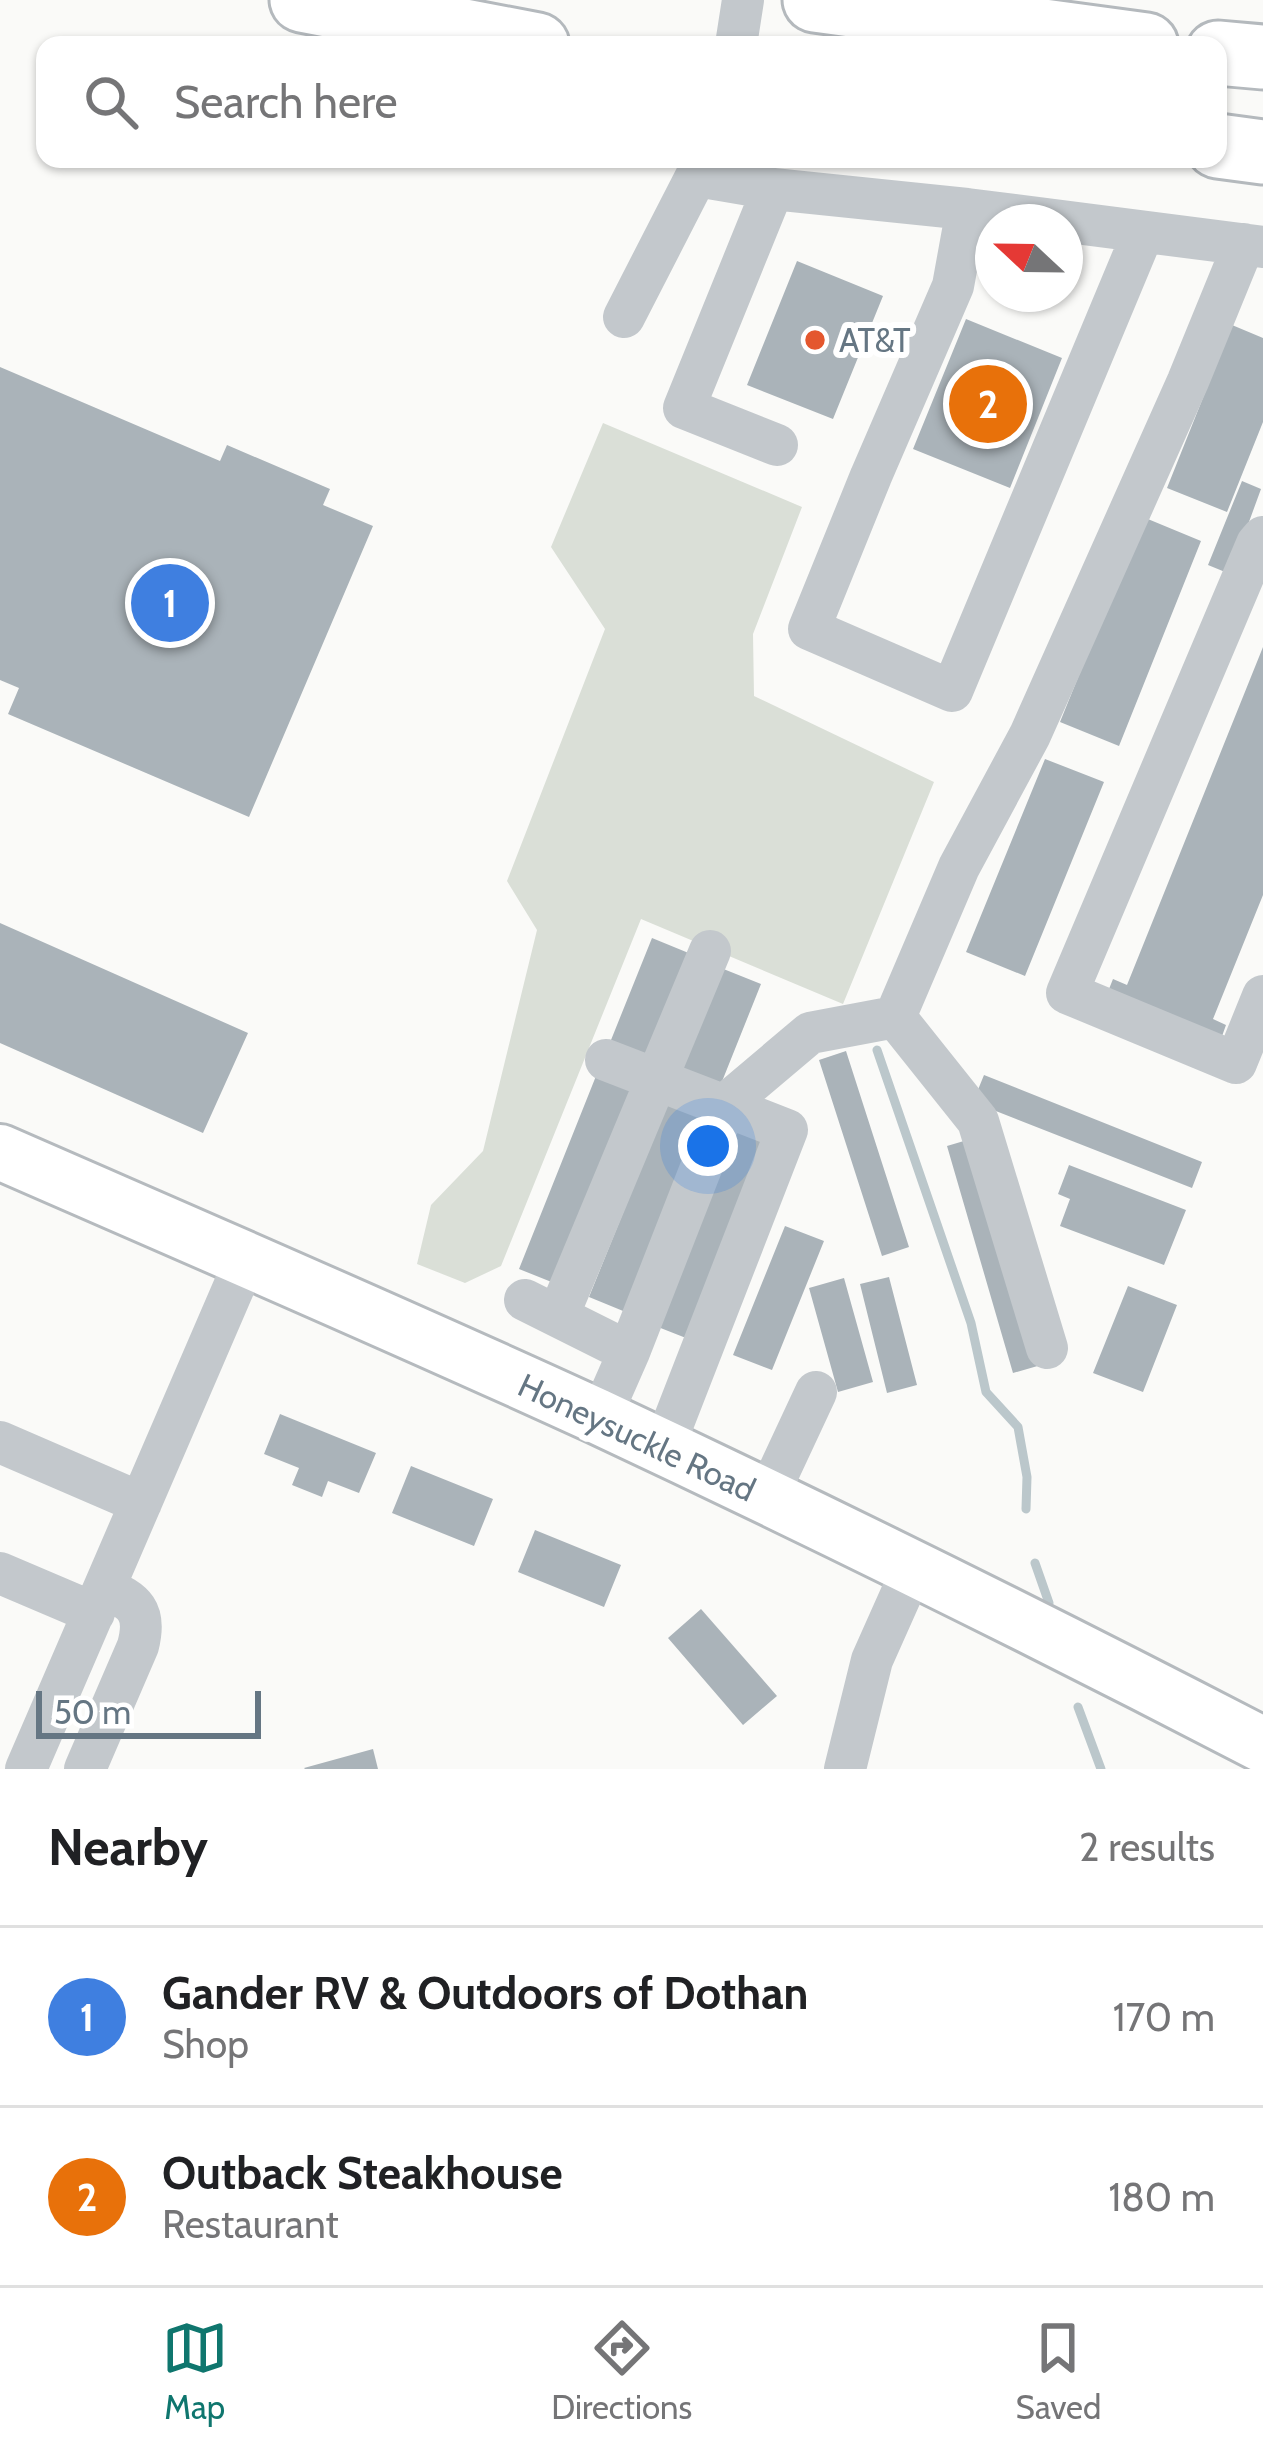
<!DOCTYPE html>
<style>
:root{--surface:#fff;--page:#f6f6f6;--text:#202124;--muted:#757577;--line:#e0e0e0;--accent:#0f766e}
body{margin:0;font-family:Cabin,sans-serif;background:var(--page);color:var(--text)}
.compass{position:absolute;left:975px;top:204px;width:108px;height:108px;border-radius:50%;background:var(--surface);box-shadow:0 3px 9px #0004;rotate:292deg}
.scale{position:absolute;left:36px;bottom:30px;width:225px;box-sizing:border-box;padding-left:12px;border:6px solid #657683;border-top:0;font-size:33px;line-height:42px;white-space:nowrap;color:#657683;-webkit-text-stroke:9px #fff;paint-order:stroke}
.you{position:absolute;left:708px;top:1146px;width:42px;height:42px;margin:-30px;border:9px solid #fff;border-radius:50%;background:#1a73e8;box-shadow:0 0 0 18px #1a73e833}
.badge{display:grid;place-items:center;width:78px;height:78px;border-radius:50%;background:var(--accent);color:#fff;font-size:39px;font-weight:700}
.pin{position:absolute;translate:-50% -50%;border:6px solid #fff;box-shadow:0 3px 12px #0006}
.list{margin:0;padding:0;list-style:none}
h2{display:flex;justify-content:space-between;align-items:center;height:156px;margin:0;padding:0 48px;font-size:51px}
h2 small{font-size:39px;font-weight:400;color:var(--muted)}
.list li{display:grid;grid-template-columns:78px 1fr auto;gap:36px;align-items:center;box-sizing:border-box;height:180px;padding:0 48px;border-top:3px solid var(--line)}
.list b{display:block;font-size:45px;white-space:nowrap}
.list p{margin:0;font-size:39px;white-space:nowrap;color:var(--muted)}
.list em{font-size:39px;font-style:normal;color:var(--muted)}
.icon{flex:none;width:66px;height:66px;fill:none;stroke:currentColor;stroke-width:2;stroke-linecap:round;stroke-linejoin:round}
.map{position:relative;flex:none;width:1263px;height:1769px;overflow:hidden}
.search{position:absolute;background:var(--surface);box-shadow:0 3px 9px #0004;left:36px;right:36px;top:36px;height:132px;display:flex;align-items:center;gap:30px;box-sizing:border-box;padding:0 42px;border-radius:24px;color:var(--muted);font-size:45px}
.sheet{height:516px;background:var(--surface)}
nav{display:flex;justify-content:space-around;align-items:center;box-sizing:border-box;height:168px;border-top:3px solid var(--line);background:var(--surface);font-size:33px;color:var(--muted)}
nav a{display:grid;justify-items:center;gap:6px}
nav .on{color:var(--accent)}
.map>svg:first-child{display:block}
.green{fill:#dadfd7}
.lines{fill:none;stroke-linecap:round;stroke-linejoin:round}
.stream{stroke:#bbc7cb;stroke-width:9}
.building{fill:#aab3b9}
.major-casing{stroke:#b5babe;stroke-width:60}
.highway-casing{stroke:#b4b9bd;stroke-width:69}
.minor{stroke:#c3c8cc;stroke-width:42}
.major{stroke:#fff;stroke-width:54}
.highway{stroke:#fff;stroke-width:63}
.poi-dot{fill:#e4572e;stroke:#fff;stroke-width:4.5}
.labels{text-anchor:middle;stroke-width:12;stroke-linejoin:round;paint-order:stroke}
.poi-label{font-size:33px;fill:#657683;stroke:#fff;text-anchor:start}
.street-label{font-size:33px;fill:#657683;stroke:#fff}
</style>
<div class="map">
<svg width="1263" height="1769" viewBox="0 0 1263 1769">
<rect width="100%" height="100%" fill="#fafaf8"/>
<!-- green -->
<path class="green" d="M 603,423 L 802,507 L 753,634 L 754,696 L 934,782 L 843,1004 L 641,919 L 501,1266 L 465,1283 L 417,1264 L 431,1205 L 483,1151 L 537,930 L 507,881 L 605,629 L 551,547 Z"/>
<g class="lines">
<!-- stream -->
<path class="stream" d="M 877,1050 L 971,1323 L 986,1392 L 1018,1427 L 1027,1477 L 1026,1509
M 1035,1563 L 1049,1603
M 1078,1707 L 1101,1769"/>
</g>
<!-- building -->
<path class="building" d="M 797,261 L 883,296 L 833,419 L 747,385 Z
M 966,319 L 1062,358 L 1010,488 L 913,449 Z
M 1232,325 L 1263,338 L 1263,422 L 1227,512 L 1167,488 Z
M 0,367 L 220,461 L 227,445 L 330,489 L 323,505 L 373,526 L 249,817 L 8,714 L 19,688 L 0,680 Z
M 1242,481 L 1261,489 L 1230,574 L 1208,565 Z
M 1143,517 L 1201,541 L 1119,746 L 1060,722 Z
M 1263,647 L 1263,895 L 1213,1019 L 1226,1025 L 1221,1039 L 1107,994 L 1113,979 L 1127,985 Z
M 1045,759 L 1104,782 L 1025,976 L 966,952 Z
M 0,923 L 248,1033 L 203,1133 L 0,1043 Z
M 652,938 L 691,954 L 649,1061 L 609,1045 Z
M 721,968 L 761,984 L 719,1089 L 679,1073 Z
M 846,1051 L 909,1247 L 882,1256 L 819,1060 Z
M 984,1075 L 1202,1162 L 1192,1188 L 973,1102 Z
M 596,1076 L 636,1092 L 559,1285 L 519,1269 Z
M 667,1104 L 705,1119 L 628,1313 L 589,1297 Z
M 737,1129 L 765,1140 L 686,1338 L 658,1327 Z
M 974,1138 L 1041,1365 L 1013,1373 L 947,1146 Z
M 1069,1165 L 1186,1210 L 1164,1265 L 1060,1226 L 1070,1199 L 1058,1194 Z
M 785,1226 L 824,1241 L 772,1370 L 733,1355 Z
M 889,1277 L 917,1385 L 887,1393 L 860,1284 Z
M 844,1278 L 873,1382 L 838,1392 L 809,1288 Z
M 1128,1286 L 1177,1305 L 1143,1392 L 1093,1373 Z
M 280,1414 L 376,1453 L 359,1493 L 328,1481 L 322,1497 L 292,1485 L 299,1468 L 264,1454 Z
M 411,1466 L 493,1499 L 474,1546 L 392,1513 Z
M 535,1530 L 621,1565 L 604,1607 L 518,1572 Z
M 701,1609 L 777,1696 L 743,1725 L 668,1638 Z
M 373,1749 L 378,1769 L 305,1769 L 304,1768 Z"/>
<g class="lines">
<defs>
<path id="major" d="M 0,1152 C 199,1239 399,1325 597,1416 C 821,1521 1043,1631 1263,1745"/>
<path id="highway" d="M 302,0 L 537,45
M 815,0 L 1146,45
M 1218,53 L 1263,57
M 1218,146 L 1263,152"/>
</defs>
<!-- major casing -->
<use href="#major" class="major-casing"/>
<!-- highway casing -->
<use href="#highway" class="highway-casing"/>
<!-- minor -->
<path class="minor" d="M 736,45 L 743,0
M 697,176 L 773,189 L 967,209 L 1263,247
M 773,189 L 684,408 L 777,445
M 967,209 L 953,286 L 871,476 L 809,629 L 952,691 L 1143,233
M 624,317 L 705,159
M 1263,537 L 1257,544 L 1067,993 L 1236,1063 L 1263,996
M 895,1017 L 959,867 L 1030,735 L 1188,381 L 1244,244
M 895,1017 L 978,1121 L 1047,1348
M 606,1060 L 787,1130 L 663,1449
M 525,1300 L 629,1352
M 558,1316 L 710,951
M 600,1418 L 629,1352 L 726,1104 L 810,1033 L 895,1017
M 0,1442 L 141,1503
M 767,1497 L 816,1392
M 0,1573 L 94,1613
M 26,1769 L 246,1259
M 85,1769 L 138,1646 C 147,1611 135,1601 104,1588
M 845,1769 L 872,1660 L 913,1568"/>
<!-- major -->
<use href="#major" class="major"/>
<!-- highway -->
<use href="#highway" class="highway"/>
</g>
<!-- markers -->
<circle class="poi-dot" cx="815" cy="340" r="12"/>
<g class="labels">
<!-- poi labels -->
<g class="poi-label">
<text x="839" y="352">AT&amp;T</text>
</g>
<!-- street labels -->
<g class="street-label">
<text transform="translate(637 1437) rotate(25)" y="12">Honeysuckle Road</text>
</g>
</g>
</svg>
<svg class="compass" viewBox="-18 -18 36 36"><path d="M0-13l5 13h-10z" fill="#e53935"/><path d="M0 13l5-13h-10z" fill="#757577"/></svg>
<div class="scale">50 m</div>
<div class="you"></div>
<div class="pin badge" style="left:170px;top:603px;background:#3f7fe0">1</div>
<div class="pin badge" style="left:988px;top:404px;background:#e8710a">2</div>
<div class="search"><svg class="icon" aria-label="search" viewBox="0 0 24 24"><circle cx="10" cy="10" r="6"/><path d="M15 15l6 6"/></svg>Search here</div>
</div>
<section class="sheet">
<h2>Nearby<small>2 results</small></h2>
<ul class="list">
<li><span class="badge" style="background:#3f7fe0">1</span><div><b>Gander RV &amp; Outdoors of Dothan</b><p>Shop</p></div><em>170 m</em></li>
<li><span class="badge" style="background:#e8710a">2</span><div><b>Outback Steakhouse</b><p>Restaurant</p></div><em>180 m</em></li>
</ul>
</section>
<nav>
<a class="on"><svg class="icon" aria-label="map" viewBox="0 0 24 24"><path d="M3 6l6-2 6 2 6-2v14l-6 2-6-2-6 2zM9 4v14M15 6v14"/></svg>Map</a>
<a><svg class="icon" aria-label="directions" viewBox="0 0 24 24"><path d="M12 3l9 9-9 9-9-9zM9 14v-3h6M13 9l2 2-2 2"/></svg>Directions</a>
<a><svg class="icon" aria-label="saved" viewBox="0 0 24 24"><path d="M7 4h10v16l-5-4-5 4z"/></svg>Saved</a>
</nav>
